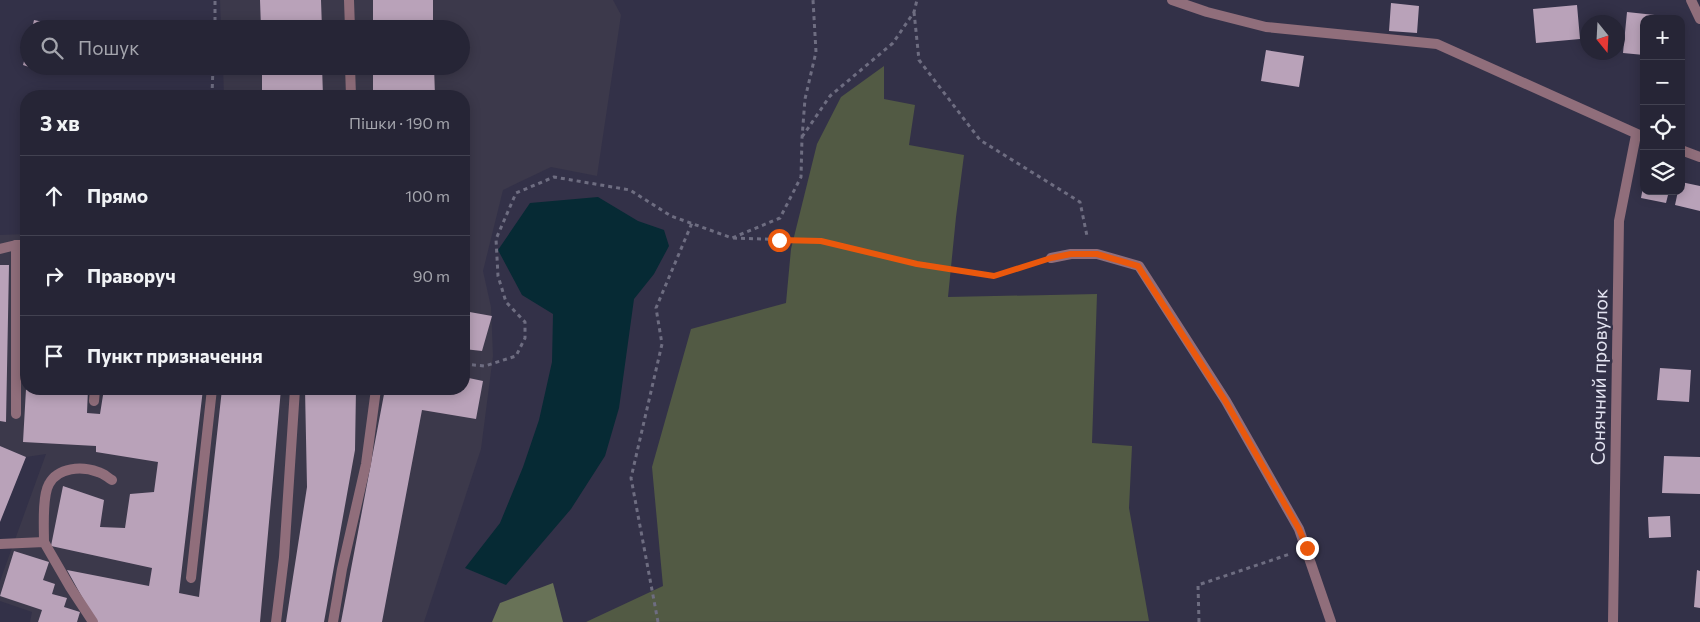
<!DOCTYPE html>
<html lang="uk">
<meta charset="utf-8">
<style>
:root{--surface:#262536;--page:#2e2d3e;--text:#f1f3f6;--muted:#a4a5ad;--line:#424251}
body{margin:0;font-family:Commissioner,sans-serif;background:var(--page);color:var(--text)}
.controls{position:absolute;right:15px;top:15px;display:grid;overflow:hidden;border-radius:10px;box-shadow:0 2px 12px #0003}
.controls button{width:45px;height:45px;display:grid;place-items:center;padding:0;border:0;border-bottom:1px solid var(--line);background:var(--surface);color:var(--text);font:25px sans-serif}
.compass{position:absolute;left:1580px;top:15px;width:45px;height:45px;border-radius:50%;background:var(--surface);box-shadow:0 2px 12px #0003;rotate:162deg}
.stop{position:absolute;width:15px;height:15px;margin:-11px;border:4px solid #ea580c;border-radius:50%;background:#fff}
.stop.end{background:#ea580c;border-color:#fff;box-shadow:0 1px 5px #0008}
.list{margin:0;padding:0;list-style:none}
h2{display:flex;justify-content:space-between;align-items:center;height:65px;margin:0;padding:0 20px;font-size:21px}
h2 small{font-size:16px;font-weight:400;color:var(--muted)}
.list li{display:grid;grid-template-columns:32px 1fr auto;gap:15px;align-items:center;box-sizing:border-box;height:80px;padding:0 20px;border-top:1px solid var(--line)}
.list b{display:block;font-size:19px;white-space:nowrap}
.list em{font-size:16px;font-style:normal;color:var(--muted)}
.icon{flex:none;width:28px;height:28px;fill:none;stroke:currentColor;stroke-width:2;stroke-linecap:round;stroke-linejoin:round}
.map{position:relative;flex:none;width:1700px;height:622px;overflow:hidden}
.search{position:absolute;background:var(--surface);box-shadow:0 2px 12px #0003;left:20px;top:20px;width:450px;height:55px;display:flex;align-items:center;gap:12px;box-sizing:border-box;padding:0 18px;border-radius:28px;color:var(--muted);font-size:19px}
.panel{position:absolute;background:var(--surface);box-shadow:0 2px 12px #0003;left:20px;top:90px;width:450px;height:305px;border-radius:20px}
.map>svg:first-child{display:block}
.industrial{fill:#3c394b}
.green{fill:#525a44}
.forest{fill:#687257}
.water{fill:#062a34}
.building{fill:#b9a2b9}
.lines{fill:none;stroke-linecap:round;stroke-linejoin:round}
.path{stroke:#6e6d81;stroke-width:3;stroke-dasharray:4 4;stroke-linecap:butt}
.service{stroke:#906e7b;stroke-width:10}
.minor{stroke:#906e7b;stroke-width:10}
.route{stroke:#ea580c;stroke-width:6}
.labels{text-anchor:middle;stroke-width:5;stroke-linejoin:round;paint-order:stroke}
.street-label{font-size:19px;fill:#e3e3f1;stroke:#333148}
</style>
<div class="map">
<svg width="1700" height="622" viewBox="0 0 1700 622">
<rect width="100%" height="100%" fill="#333148"/>
<!-- industrial -->
<path class="industrial" d="M 220,0 L 613,0 L 621,15 L 597,176 L 551,167 L 503,190 L 483,271 L 491,307 L 493,356 L 481,449 L 424,622 L 30,622 L 32,612 L 0,601 L 0,581 L 46,454 L 26,457 L 0,446 L 0,235 L 26,234 L 26,389 L 464,389 L 464,96 L 224,96 L 223,66 L 461,66 L 461,29 L 221,29 Z"/>
<!-- green -->
<path class="green" d="M 884,66 L 884,99 L 915,105 L 909,145 L 964,155 L 956,217 L 948,297 L 1097,294 L 1092,443 L 1132,446 L 1129,508 L 1149,621 L 586,622 L 663,586 L 652,467 L 691,329 L 786,303 L 791,249 L 817,144 L 841,97 Z"/>
<!-- forest -->
<path class="forest" d="M 553,583 L 563,622 L 492,622 L 500,603 Z"/>
<!-- water -->
<path class="water" d="M 598,197 L 638,221 L 664,230 L 669,246 L 654,274 L 634,299 L 619,408 L 605,456 L 571,509 L 506,585 L 465,568 L 500,523 L 523,467 L 539,420 L 552,362 L 553,314 L 522,295 L 498,250 L 530,203 Z"/>
<!-- building -->
<path class="building" d="M 260,0 L 321,0 L 322,29 L 261,29 Z
M 373,0 L 433,0 L 433,29 L 373,29 Z
M 1391,3 L 1419,6 L 1417,33 L 1389,31 Z
M 1577,5 L 1580,39 L 1536,43 L 1533,9 Z
M 1627,12 L 1673,17 L 1673,19 L 1644,19 L 1644,55 L 1623,53 Z
M 34,20 L 57,25 L 56,29 L 32,29 Z
M 28,46 L 29,46 L 29,67 L 23,65 Z
M 1266,50 L 1304,56 L 1299,87 L 1261,81 Z
M 262,66 L 322,66 L 323,96 L 262,96 Z
M 373,66 L 434,66 L 435,96 L 373,96 Z
M 1681,182 L 1700,186 L 1700,211 L 1675,205 L 1678,191 L 1681,191 Z
M 1643,187 L 1644,191 L 1669,191 L 1666,203 L 1641,198 Z
M 0,265 L 9,265 L 6,422 L 0,421 Z
M 464,311 L 492,316 L 482,351 L 464,349 Z
M 1660,368 L 1691,370 L 1689,402 L 1657,400 Z
M 464,377 L 483,381 L 476,419 L 422,410 L 382,622 L 341,622 L 385,389 L 464,389 Z
M 26,389 L 88,389 L 87,413 L 100,414 L 104,389 L 203,389 L 179,593 L 199,597 L 222,389 L 281,389 L 260,622 L 96,622 L 67,570 L 149,586 L 152,568 L 51,546 L 63,486 L 104,500 L 100,527 L 125,528 L 130,494 L 154,492 L 158,462 L 96,452 L 96,446 L 23,442 Z
M 305,389 L 356,389 L 355,450 L 324,622 L 286,622 L 307,487 Z
M 0,446 L 26,457 L 0,522 Z
M 1664,456 L 1700,457 L 1700,494 L 1662,493 Z
M 1670,516 L 1671,537 L 1649,538 L 1648,517 Z
M 14,551 L 49,562 L 43,580 L 55,584 L 52,594 L 67,598 L 64,607 L 80,612 L 77,622 L 38,622 L 42,610 L 0,596 Z
M 1697,570 L 1700,571 L 1700,608 L 1694,607 Z"/>
<g class="lines">
<!-- path -->
<path class="path" d="M 914,12 L 919,60 L 980,140 L 1080,202 L 1087,236
M 215,29 L 215,0
M 212,96 L 213,66
M 802,137 L 830,96 L 893,43 L 914,12 L 917,0
M 733,238 L 821,241 L 917,263 L 993,276 L 1036,263
M 464,364 L 485,366 L 516,356 L 525,338 L 525,322 L 506,302 L 498,276 L 496,239 L 516,193 L 554,177 L 630,190 L 671,216 L 732,238 L 780,218 L 801,177 L 802,138 L 805,99 L 816,52 L 813,0
M 658,622 L 631,478 L 662,344 L 656,308 L 692,223
M 1199,622 L 1198,585 L 1290,554"/>
<!-- service -->
<path class="service" d="M 349,0 L 350,29
M 1691,0 L 1700,19
M 350,66 L 351,96
M 1051,258 L 1071,254 L 1097,254 L 1139,266 L 1226,401 L 1299,529 L 1331,622
M 94,401 L 95,389
M 16,414 L 16,245
M 44,542 C 44,528 42,496 49,484 C 58,467 82,466 98,472 C 103,473 107,477 112,480
M 0,544 L 44,542 L 70,587 L 93,622
M 191,578 L 212,389
M 276,622 L 284,557 L 295,389
M 333,622 L 342,569 L 366,464 L 376,389"/>
<!-- minor -->
<path class="minor" d="M 1172,0 L 1207,12 L 1266,27 L 1437,44 L 1644,137
M 1681,150 L 1700,157
M 0,249 L 16,245 L 26,245
M 1613,622 L 1619,221 L 1636,135"/>
</g>
<g class="lines">
<!-- route -->
<path class="route" d="M 779,240 L 821,241 L 917,264 L 994,276 L 1051,258 L 1071,254 L 1097,254 L 1138,266 L 1226,402 L 1299,529 L 1307,548"/>
</g>
<g class="labels">
<!-- street labels -->
<g class="street-label">
<text transform="translate(1599 377) rotate(-89)" y="7">Сонячний провулок</text>
</g>
</g>
</svg>
<div class="controls">
<button>+</button>
<button>−</button>
<button><svg class="icon" aria-label="locate" viewBox="0 0 24 24"><circle cx="12" cy="12" r="6"/><path d="M12 2v4M12 18v4M2 12h4M18 12h4"/></svg></button>
<button><svg class="icon" aria-label="layers" viewBox="0 0 24 24"><path d="M12 4l9 5-9 5-9-5zM3 14l9 5 9-5"/></svg></button>
</div>
<svg class="compass" viewBox="-18 -18 36 36"><path d="M0-13l5 13h-10z" fill="#e53935"/><path d="M0 13l5-13h-10z" fill="#a4a5ad"/></svg>
<div class="stop" style="left:779px;top:240px"></div>
<div class="stop end" style="left:1307px;top:548px"></div>
<div class="search"><svg class="icon" aria-label="search" viewBox="0 0 24 24"><circle cx="10" cy="10" r="6"/><path d="M15 15l6 6"/></svg>Пошук</div>
<section class="panel">
<h2>3 хв<small>Пішки · 190 m</small></h2>
<ul class="list">
<li><svg class="icon" aria-label="ahead" viewBox="0 0 24 24"><path d="M12 20V5M6 11l6-6 6 6"/></svg><div><b>Прямо</b></div><em>100 m</em></li>
<li><svg class="icon" aria-label="right" viewBox="0 0 24 24"><path d="M7 20v-9h11M14 6l5 5-5 5"/></svg><div><b>Праворуч</b></div><em>90 m</em></li>
<li><svg class="icon" aria-label="arrive" viewBox="0 0 24 24"><path d="M6 21V4h12l-3 4 3 4H6"/></svg><div><b>Пункт призначення</b></div></li>
</ul>
</section>
</div>
